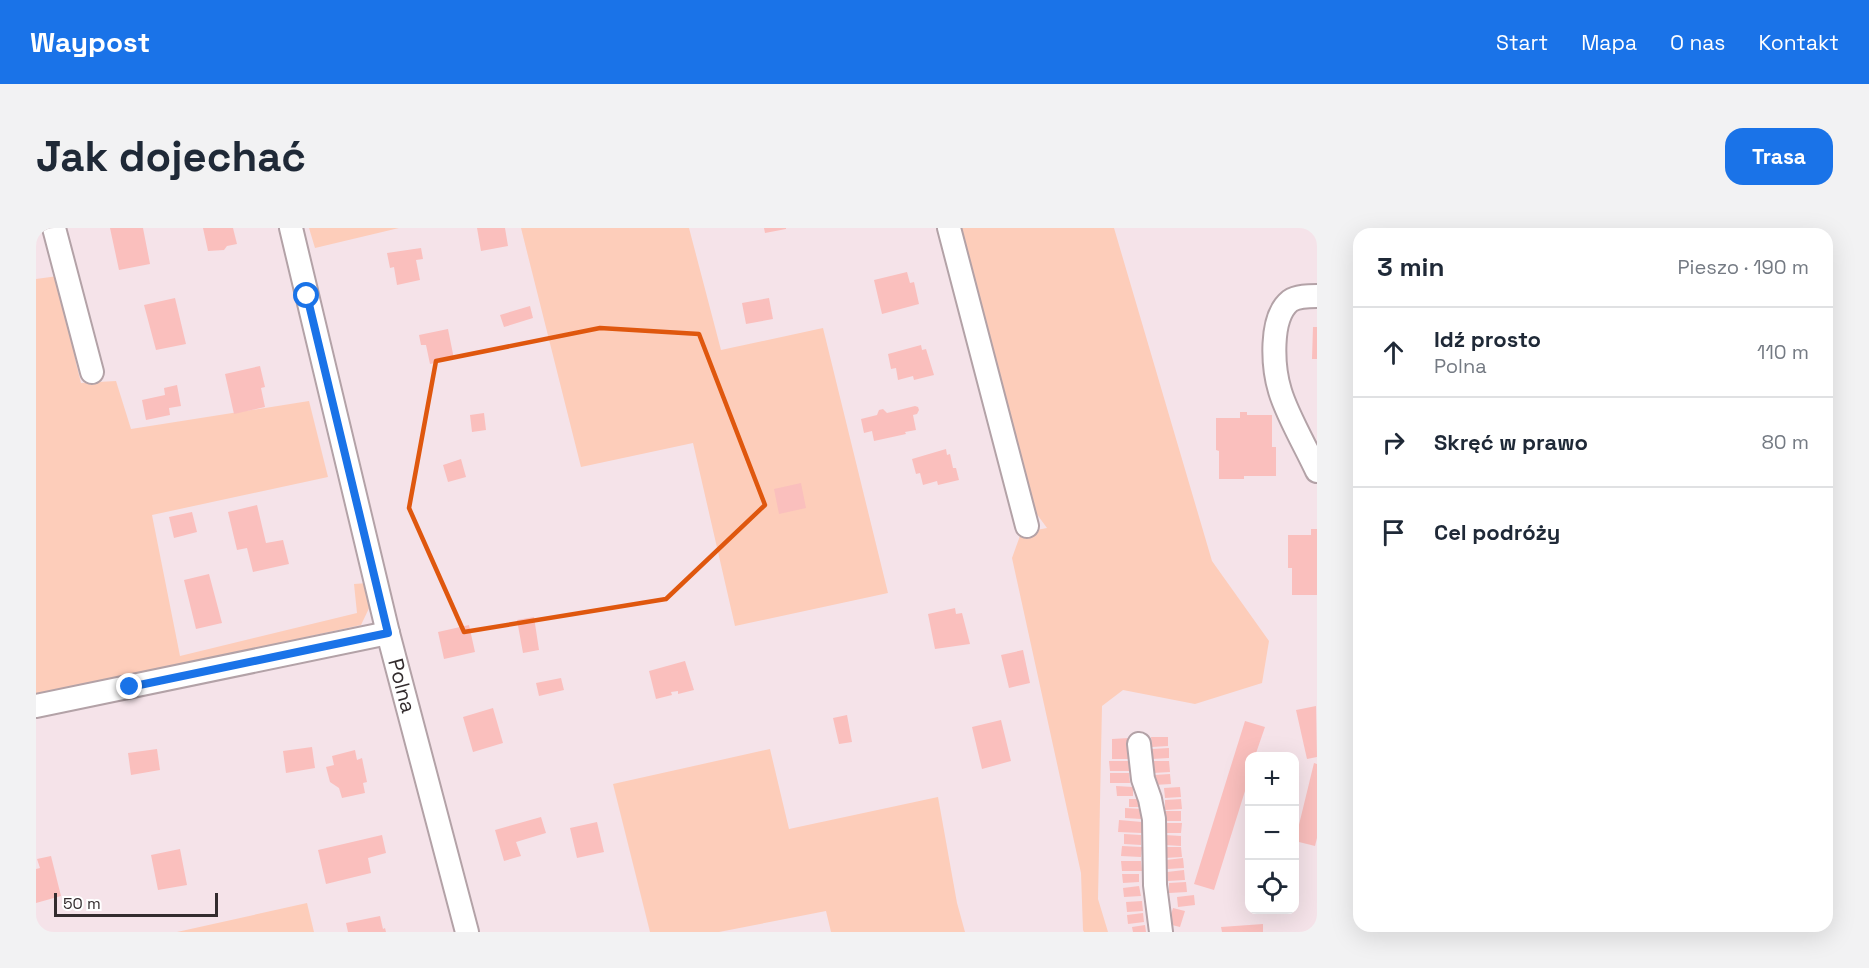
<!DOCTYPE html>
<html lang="pl">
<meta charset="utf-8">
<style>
:root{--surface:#fff;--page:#f2f2f3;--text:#1f2937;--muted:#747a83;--line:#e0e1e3;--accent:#1a73e8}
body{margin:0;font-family:"Space Grotesk",sans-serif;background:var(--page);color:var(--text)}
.controls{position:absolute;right:18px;bottom:18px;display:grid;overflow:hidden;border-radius:12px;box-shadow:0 6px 24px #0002}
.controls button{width:54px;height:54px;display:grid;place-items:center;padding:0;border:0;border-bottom:2px solid var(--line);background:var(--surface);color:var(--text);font:30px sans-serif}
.scale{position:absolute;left:18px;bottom:15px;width:164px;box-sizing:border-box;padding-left:6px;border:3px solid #332c2e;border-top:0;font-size:16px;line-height:21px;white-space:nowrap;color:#332c2e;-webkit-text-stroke:4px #fff;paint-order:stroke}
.stop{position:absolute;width:18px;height:18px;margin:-14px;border:4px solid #1a73e8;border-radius:50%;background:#fff}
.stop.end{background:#1a73e8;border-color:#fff;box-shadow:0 2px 6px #0008}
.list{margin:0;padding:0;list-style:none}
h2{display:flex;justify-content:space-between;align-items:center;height:78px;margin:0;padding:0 24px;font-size:26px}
h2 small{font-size:20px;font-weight:400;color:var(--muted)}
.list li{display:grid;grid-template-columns:39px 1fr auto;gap:18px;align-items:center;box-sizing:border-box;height:90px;padding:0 24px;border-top:2px solid var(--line)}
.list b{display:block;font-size:22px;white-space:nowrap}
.list p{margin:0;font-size:20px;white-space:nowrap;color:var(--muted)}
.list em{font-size:20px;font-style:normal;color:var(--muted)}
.icon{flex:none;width:33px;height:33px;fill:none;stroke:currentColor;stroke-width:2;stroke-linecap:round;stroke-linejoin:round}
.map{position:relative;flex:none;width:1281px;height:704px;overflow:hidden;border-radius:18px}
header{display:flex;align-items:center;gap:36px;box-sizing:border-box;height:84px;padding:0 30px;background:var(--accent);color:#fff}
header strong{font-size:28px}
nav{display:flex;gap:33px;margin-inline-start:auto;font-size:21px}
.intro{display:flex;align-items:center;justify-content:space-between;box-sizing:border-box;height:144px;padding:0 36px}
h1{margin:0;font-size:42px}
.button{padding:15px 27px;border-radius:18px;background:var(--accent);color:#fff;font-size:21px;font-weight:700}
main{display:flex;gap:36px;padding:0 36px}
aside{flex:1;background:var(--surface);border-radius:18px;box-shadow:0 6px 24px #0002}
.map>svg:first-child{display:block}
.green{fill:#fdcdba}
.building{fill:#fabfbd}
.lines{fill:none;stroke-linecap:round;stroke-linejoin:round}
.minor-casing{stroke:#b3a2a7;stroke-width:26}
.minor{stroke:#fff;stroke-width:22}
.route{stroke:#1a73e8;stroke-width:8}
.marked{fill:none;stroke:#df570e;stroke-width:4.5;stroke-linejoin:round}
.labels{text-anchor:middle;stroke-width:6;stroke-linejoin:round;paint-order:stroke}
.street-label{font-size:21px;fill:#332c2e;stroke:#fff}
</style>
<header>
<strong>Waypost</strong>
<nav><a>Start</a><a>Mapa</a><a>O nas</a><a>Kontakt</a></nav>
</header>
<div class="intro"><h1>Jak dojechać</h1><a class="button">Trasa</a></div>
<main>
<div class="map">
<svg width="1281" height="704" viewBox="0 0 1281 704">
<rect width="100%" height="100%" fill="#f5e3e9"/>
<!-- green -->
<path class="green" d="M 273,0 L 363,0 L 279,20 Z
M 485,0 L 653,0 L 685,122 L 787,100 L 852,365 L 699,398 L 657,215 L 545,239 Z
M 924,0 L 1078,0 L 1176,333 L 1233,413 L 1226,455 L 1159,476 L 1087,462 L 1066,478 L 1062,671 L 1072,704 L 1048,704 L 1047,702 L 1045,645 L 976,330 L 985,305 L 1011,300 L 997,281 Z
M 22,48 L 33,87 L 40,135 L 45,155 L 80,153 L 95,201 L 273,173 L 292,249 L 116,287 L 144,428 L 321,385 L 318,356 L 332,355 L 336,374 L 325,397 L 0,468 L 0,51 Z
M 734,521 L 753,601 L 902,569 L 921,675 L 929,704 L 795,704 L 790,683 L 683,704 L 614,704 L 577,556 Z
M 271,675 L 278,704 L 141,704 Z"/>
<!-- building -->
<path class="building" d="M 74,0 L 107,0 L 114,36 L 83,42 Z
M 167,0 L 197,0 L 201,16 L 191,18 L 188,22 L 172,23 Z
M 441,0 L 469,0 L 472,18 L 445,23 Z
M 728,0 L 750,0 L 750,1 L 729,5 Z
M 385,20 L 387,31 L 380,32 L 384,52 L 361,57 L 358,39 L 354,40 L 351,25 Z
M 871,44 L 874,55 L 878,54 L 883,76 L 846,86 L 838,52 Z
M 139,70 L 150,116 L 120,122 L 108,77 Z
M 733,70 L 737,91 L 710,96 L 706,75 Z
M 494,78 L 497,90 L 468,99 L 464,87 Z
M 1277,99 L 1281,99 L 1281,131 L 1276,131 Z
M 412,101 L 418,131 L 394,136 L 390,117 L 385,117 L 383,107 Z
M 885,117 L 886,122 L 890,121 L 898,147 L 878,152 L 877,148 L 862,152 L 860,140 L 855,141 L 852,126 Z
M 224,138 L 229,159 L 225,160 L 229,179 L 198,186 L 189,146 Z
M 141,157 L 145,178 L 133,180 L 134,187 L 110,192 L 106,172 L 129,167 L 128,160 Z
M 879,178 L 882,179 L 883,182 L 881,186 L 877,187 L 880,202 L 869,204 L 870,206 L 838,213 L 836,203 L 828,205 L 825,191 L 841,187 L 843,182 L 847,181 L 851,185 Z
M 1204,184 L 1211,184 L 1211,187 L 1236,187 L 1236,219 L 1240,219 L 1240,248 L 1208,248 L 1208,251 L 1183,251 L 1183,223 L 1180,222 L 1180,190 L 1204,190 Z
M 448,185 L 450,202 L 436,204 L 434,187 Z
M 910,221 L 911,227 L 914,226 L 917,240 L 920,240 L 923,252 L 902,257 L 901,253 L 887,257 L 884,245 L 880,246 L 876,231 Z
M 425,231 L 430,249 L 412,254 L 407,237 Z
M 765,255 L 770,280 L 743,286 L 738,261 Z
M 221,277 L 230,315 L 247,312 L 253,336 L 217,344 L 211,320 L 201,322 L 192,284 Z
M 156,284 L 161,304 L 138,310 L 133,289 Z
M 1275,301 L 1281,301 L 1281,367 L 1256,367 L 1256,340 L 1252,340 L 1252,307 L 1275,307 Z
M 173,346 L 186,395 L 160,401 L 148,352 Z
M 919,380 L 920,386 L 926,385 L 934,416 L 899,421 L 892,386 Z
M 498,389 L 503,422 L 487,425 L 481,392 Z
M 433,397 L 439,424 L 408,431 L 402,404 Z
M 987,422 L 994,455 L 973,460 L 965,427 Z
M 649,433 L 658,462 L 642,466 L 642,463 L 635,464 L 636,467 L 620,471 L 613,443 Z
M 525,450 L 528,462 L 503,468 L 500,455 Z
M 1280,478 L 1281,529 L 1271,531 L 1260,482 Z
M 457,480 L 467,515 L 437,524 L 427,489 Z
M 811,487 L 816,514 L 803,516 L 797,490 Z
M 965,492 L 975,533 L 946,541 L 936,499 Z
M 1209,493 L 1229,499 L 1219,528 L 1214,528 L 1214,547 L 1178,662 L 1158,656 Z
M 1115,509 L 1132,509 L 1132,518 L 1116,519 Z
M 1093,510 L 1093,531 L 1076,531 L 1076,511 Z
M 276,519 L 279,540 L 250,545 L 247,523 Z
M 1133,520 L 1133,530 L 1116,531 L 1116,521 Z
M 121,521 L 124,542 L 95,547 L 92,525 Z
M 319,522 L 321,532 L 326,530 L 331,554 L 327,555 L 329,565 L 306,570 L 303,560 L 294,554 L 290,539 L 298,537 L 296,528 Z
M 1073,533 L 1093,533 L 1094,543 L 1074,543 Z
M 1117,533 L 1133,533 L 1134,544 L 1117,545 Z
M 1278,535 L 1281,536 L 1281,610 L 1279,618 L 1259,613 Z
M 1074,545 L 1093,545 L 1094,555 L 1074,555 Z
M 1134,546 L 1135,556 L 1118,557 L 1118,547 Z
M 1080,558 L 1097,559 L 1097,568 L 1081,568 Z
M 1144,559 L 1145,569 L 1129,570 L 1128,560 Z
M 1093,571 L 1106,571 L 1106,579 L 1093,579 Z
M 1145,571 L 1146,581 L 1129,582 L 1129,572 Z
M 1089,580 L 1106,581 L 1105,591 L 1089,590 Z
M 1129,583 L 1145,583 L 1145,593 L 1129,593 Z
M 505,589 L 510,605 L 480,614 L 485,628 L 468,633 L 459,602 Z
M 1083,592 L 1106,594 L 1106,605 L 1082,604 Z
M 561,594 L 568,624 L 541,630 L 534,600 Z
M 1129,595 L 1146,595 L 1145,605 L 1129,605 Z
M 1088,606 L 1105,607 L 1105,617 L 1088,616 Z
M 346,607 L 350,625 L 332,630 L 335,645 L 290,656 L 282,622 Z
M 1129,607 L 1145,608 L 1145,618 L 1129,617 Z
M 1086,618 L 1106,619 L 1105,629 L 1085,628 Z
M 1129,619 L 1145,619 L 1146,629 L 1129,630 Z
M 144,621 L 151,657 L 122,662 L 115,627 Z
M 15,628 L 25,668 L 0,675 L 0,641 L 4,640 L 1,631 Z
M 1147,630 L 1148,640 L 1131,641 L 1130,632 Z
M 1085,633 L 1105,633 L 1106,643 L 1086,643 Z
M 1148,642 L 1149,652 L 1132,653 L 1131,644 Z
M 1086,646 L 1103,646 L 1103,654 L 1087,655 Z
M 1150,654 L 1151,664 L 1133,665 L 1133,655 Z
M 1103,658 L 1105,668 L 1088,669 L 1087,660 Z
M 1158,667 L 1159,677 L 1142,679 L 1141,669 Z
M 1106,673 L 1107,683 L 1091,684 L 1090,674 Z
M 1137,680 L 1149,683 L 1144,699 L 1132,696 Z
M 1107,685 L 1108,694 L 1092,696 L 1091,687 Z
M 344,688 L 347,701 L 349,700 L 350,704 L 312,704 L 310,695 Z
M 1227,696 L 1227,704 L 1186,704 L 1185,699 Z
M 1109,697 L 1110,704 L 1097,704 L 1096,699 Z"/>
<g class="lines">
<defs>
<g id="minor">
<path d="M 18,0 L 56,144"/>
<path id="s1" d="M 255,0 L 352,405 L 431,704"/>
<path d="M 913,0 L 991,298"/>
<path d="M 1281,68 C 1273,68 1261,68 1254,73 C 1233,90 1237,140 1244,163 C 1251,187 1270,219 1281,243"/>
<path d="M 0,478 L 352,405"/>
<path d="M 1103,516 L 1107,551 L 1114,571 L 1118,591 L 1119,657 L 1125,704"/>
</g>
</defs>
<!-- minor casing -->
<use href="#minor" class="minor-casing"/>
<!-- minor -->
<use href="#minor" class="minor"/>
</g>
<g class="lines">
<!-- route -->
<path class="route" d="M 94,459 L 352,405 L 271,68"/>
</g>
<!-- marked area -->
<path class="marked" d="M 564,100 L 663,106 L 729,277 L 630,371 L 428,404 L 373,280 L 400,133 Z"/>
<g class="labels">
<!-- street labels -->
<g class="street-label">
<text dy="7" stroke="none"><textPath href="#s1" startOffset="471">Polna</textPath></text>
</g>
</g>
</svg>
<div class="controls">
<button>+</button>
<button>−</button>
<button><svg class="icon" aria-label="locate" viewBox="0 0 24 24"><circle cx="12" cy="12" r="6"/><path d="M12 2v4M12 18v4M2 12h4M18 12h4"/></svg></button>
</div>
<div class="scale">50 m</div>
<div class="stop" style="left:271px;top:68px"></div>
<div class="stop end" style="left:94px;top:459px"></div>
</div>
<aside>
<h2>3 min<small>Pieszo · 190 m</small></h2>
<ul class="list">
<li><svg class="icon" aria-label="ahead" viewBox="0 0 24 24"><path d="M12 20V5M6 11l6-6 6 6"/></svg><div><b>Idź prosto</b><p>Polna</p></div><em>110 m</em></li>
<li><svg class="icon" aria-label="right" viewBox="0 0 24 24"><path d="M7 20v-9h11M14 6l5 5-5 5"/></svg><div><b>Skręć w prawo</b></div><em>80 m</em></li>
<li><svg class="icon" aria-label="arrive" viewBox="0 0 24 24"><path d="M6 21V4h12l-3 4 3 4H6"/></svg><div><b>Cel podróży</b></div></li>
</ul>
</aside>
</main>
